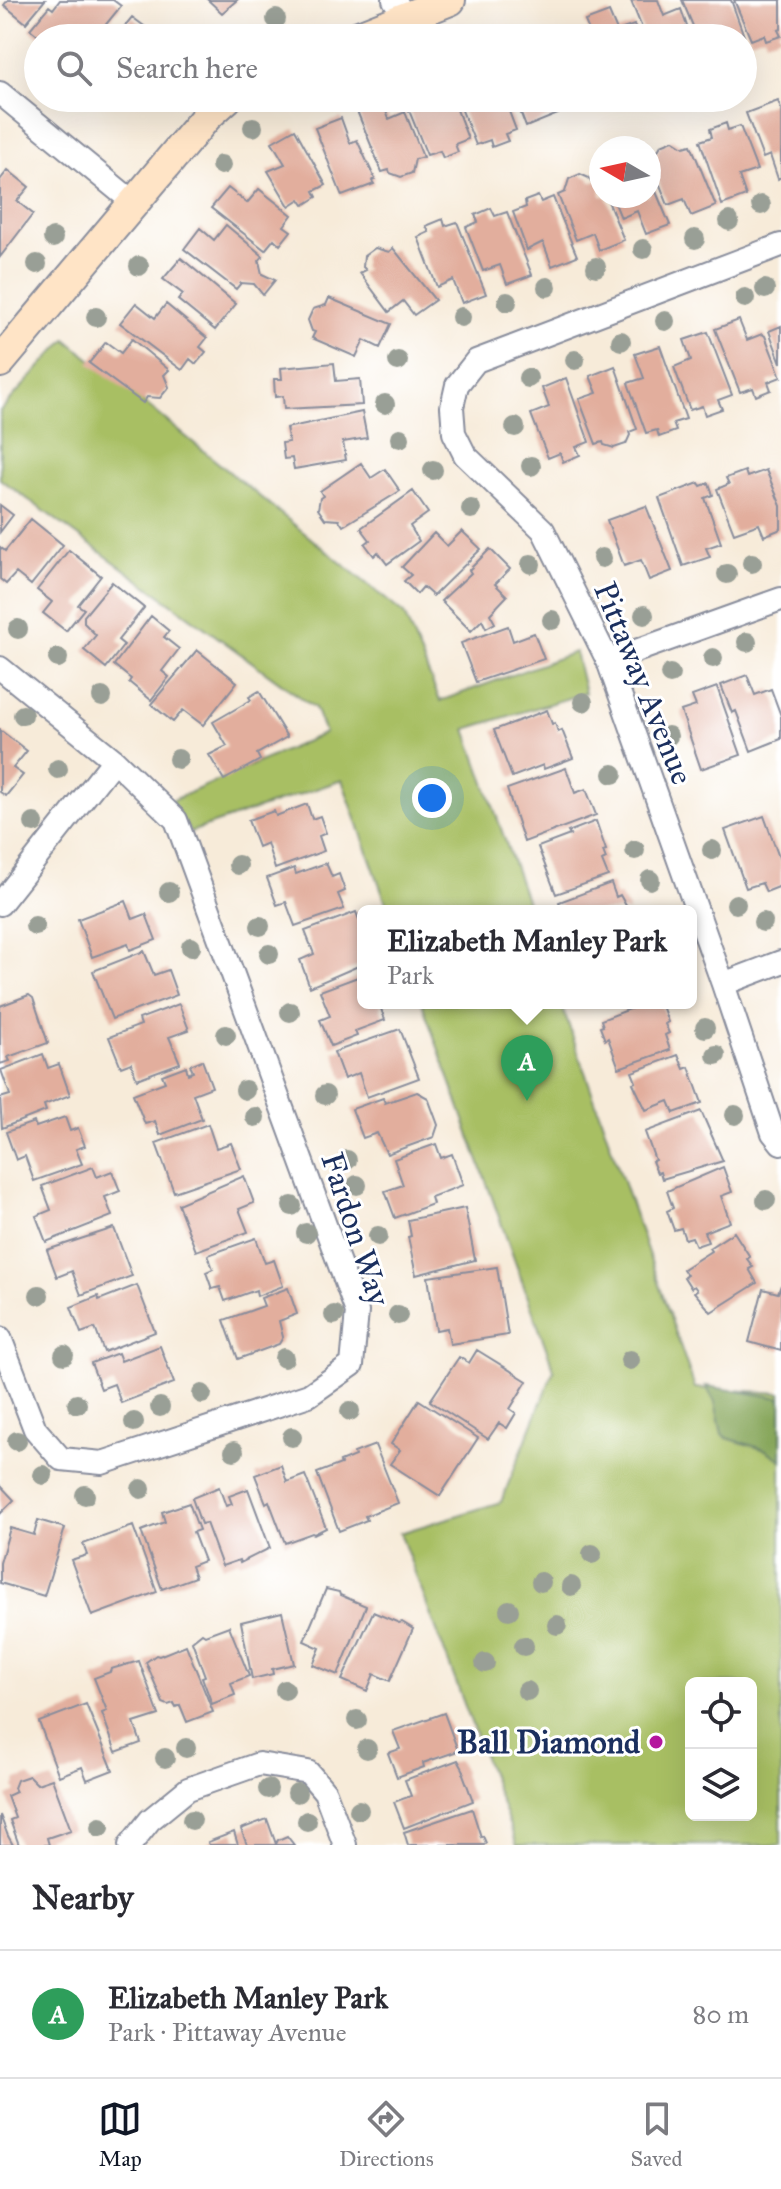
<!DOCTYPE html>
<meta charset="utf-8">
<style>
:root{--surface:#fff;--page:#f2f2f3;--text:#2b2b33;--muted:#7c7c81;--line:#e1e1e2;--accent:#111827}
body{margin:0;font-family:"IM FELL Great Primer",serif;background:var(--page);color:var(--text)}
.controls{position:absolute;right:24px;bottom:24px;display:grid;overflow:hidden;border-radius:12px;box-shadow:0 8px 32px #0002}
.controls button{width:72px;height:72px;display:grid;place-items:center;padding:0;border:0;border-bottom:2px solid var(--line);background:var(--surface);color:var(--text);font:40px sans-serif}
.compass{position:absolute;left:589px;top:136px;width:72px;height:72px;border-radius:50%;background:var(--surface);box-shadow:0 8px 32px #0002;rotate:279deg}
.you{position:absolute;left:432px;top:798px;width:28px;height:28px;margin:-20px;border:6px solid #fff;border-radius:50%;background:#1a73e8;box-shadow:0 0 0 12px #1a73e833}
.badge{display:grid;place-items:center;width:52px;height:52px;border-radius:50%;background:var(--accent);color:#fff;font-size:26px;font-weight:700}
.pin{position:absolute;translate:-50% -66px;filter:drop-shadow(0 2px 4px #0008)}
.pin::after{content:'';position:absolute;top:42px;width:28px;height:24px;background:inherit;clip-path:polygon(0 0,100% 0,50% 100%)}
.popup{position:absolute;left:357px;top:905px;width:340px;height:104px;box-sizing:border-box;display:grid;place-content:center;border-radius:12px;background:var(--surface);filter:drop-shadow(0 2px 6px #0005);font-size:26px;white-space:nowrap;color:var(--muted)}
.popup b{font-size:30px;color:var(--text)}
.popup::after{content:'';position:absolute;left:50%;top:100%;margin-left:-16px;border:16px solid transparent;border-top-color:var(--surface)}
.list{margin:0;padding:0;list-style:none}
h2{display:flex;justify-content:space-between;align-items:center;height:104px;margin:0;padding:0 32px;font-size:34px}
h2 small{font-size:26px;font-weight:400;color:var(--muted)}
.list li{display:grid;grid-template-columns:52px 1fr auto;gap:24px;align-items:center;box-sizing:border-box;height:128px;padding:0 32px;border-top:2px solid var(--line)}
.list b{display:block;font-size:30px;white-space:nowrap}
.list p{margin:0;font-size:26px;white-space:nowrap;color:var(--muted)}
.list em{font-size:26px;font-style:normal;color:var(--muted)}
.icon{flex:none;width:44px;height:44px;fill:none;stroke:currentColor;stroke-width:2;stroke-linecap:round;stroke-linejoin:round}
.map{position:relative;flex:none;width:781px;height:1845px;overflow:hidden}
.search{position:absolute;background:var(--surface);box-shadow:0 8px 32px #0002;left:24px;right:24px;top:24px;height:88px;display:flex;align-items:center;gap:20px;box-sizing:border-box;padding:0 28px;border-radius:44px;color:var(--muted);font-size:30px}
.sheet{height:232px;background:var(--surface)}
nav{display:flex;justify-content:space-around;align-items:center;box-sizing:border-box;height:112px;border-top:2px solid var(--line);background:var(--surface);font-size:22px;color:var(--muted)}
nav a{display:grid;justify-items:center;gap:4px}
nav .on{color:var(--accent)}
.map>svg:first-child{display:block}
.green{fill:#a8bf64;stroke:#627761;stroke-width:2;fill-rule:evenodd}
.forest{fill:#86a65a;stroke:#506a5c;stroke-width:2}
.building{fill:#e2ae9d}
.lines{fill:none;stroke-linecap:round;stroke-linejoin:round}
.street-casing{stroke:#898d9c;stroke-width:26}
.secondary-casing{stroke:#898d9c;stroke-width:34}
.street{stroke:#fff;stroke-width:22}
.secondary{stroke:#ffe4c6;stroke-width:30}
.tree{fill:#999f96}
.poi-dot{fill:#b5179e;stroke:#fff;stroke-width:3}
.labels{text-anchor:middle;stroke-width:6;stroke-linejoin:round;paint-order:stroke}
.street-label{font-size:32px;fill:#1b2f5e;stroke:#fff}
.poi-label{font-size:32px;font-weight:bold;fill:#1b2f5e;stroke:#fff;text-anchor:end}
</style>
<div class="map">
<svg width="781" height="1845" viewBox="0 0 781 1845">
<rect width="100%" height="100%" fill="#fff"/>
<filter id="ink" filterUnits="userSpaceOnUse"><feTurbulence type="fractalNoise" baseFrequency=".0125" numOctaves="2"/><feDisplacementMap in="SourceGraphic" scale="16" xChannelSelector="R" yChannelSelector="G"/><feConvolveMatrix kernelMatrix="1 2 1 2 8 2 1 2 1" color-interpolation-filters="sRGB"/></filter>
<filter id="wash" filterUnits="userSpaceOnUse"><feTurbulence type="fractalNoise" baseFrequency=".006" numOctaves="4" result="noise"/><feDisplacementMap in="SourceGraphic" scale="32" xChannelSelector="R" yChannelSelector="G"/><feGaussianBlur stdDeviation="1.8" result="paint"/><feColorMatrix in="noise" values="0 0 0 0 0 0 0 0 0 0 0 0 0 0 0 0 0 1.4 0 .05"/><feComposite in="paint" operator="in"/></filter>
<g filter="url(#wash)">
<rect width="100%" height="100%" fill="#f7ebd9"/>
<!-- green -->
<path class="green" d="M 66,339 L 404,614 L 440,701 L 575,652 L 585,693 L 466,729 L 530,911 L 389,911 L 342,780 L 190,832 L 171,801 L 325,733 L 315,708 L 0,479 L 0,411 Z
M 422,1003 L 561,1003 L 695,1388 L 781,1393 L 781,1845 L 517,1845 L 400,1533 L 501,1502 L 554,1370 ZM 691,1683 L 751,1683 L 751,1815 L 691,1815 Z"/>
<!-- forest -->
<path class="forest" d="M 706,1386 L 781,1398 L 781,1460 L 766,1450 L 727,1438 L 722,1434 L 715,1402 Z"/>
<g id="blocks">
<!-- building -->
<path class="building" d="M 8,0 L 45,0 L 26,23 L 4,5 Z
M 60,0 L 113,0 L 121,6 L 95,38 L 41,38 L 30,29 L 49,6 L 53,9 Z
M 208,0 L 237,0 L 222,13 Z
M 635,0 L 658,0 L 664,16 L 681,9 L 691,38 L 646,38 L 631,1 Z
M 682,0 L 731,0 L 744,36 L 698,38 Z
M 734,0 L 781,0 L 781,29 L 778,30 L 781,36 L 766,41 L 764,35 L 751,40 Z
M 609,12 L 617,31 L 634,25 L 639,38 L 592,38 L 585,21 Z
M 132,17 L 155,34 L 163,38 L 115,38 Z
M 404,98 L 433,98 L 434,102 L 446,98 L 453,99 L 468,139 L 455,144 L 458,152 L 443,158 L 440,151 L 427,155 Z
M 457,98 L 504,98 L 516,130 L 505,134 L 508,141 L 492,147 L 490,140 L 476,145 Z
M 515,98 L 552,98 L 558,114 L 526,127 Z
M 382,101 L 389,119 L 405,112 L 423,157 L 415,159 L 412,173 L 401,177 L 390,173 L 389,170 L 382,172 L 357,111 Z
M 778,101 L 781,109 L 781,177 L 778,179 L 770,155 L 763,158 L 746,113 Z
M 341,118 L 350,143 L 357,140 L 375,179 L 372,181 L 374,184 L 342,196 L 315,128 Z
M 726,123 L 728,130 L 740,126 L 757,170 L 739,176 L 746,196 L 722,205 L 700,141 L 712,137 L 710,129 Z
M 295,129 L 326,185 L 314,191 L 317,197 L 304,205 L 300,199 L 289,206 L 268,171 L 285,164 L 272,142 Z
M 673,140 L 684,147 L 691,145 L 716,206 L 691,216 L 684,199 L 668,205 L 650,160 L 658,157 L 656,154 L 661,145 Z
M 8,170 L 29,187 L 17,201 L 33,214 L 0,257 L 0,180 Z
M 580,174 L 589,178 L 591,182 L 600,179 L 601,196 L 606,196 L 624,240 L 599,250 L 593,233 L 576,240 L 558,195 L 565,192 L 569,179 Z
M 649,175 L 670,225 L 646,234 L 637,211 L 621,218 L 612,196 L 649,196 Z
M 228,188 L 247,203 L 259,189 L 292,215 L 284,226 L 291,231 L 280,245 L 274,239 L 265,250 L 211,208 Z
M 538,196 L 541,202 L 553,197 L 577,256 L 552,266 L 543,242 L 527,250 L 513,212 L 526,207 L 525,201 Z
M 491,208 L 495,216 L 507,212 L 532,275 L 507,284 L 500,265 L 483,271 L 466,227 L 478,222 L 475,215 Z
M 443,219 L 445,226 L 457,222 L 486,294 L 462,303 L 453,280 L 437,287 L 418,237 L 429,232 L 426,226 Z
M 226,225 L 263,256 L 259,261 L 262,274 L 275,280 L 263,295 L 254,284 L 241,283 L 236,289 L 184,249 L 200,228 L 214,240 Z
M 375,248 L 389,252 L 393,248 L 435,300 L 414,315 L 403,301 L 389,312 L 360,273 L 366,270 L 363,267 L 364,256 Z
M 181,258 L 236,304 L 215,330 L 178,300 L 183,294 L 163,279 Z
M 329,298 L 391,324 L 380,348 L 364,340 L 356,357 L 312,338 L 315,332 L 312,331 L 308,320 L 313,309 L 326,305 Z
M 136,303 L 155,318 L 166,304 L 207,338 L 200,347 L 206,352 L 196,364 L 190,359 L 182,370 L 120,323 Z
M 739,320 L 747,340 L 762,334 L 765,336 L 781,377 L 768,382 L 771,390 L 756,396 L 753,388 L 740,392 L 715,329 Z
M 781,326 L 781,363 L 769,331 Z
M 708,332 L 732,395 L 718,400 L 722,409 L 705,415 L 702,406 L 690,410 L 674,367 L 691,360 L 684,340 Z
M 132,339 L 169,370 L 164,375 L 169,387 L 160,398 L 147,397 L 143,403 L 89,363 L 106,342 L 121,353 Z
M 660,346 L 686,419 L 673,423 L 676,431 L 659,437 L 657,430 L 646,433 L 628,383 L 644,378 L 635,354 Z
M 334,363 L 336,381 L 360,379 L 362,405 L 284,409 L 283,396 L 275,397 L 274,379 L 282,379 L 281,368 Z
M 615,366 L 637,429 L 629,432 L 630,435 L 626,444 L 614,448 L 604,445 L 603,442 L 596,444 L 579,399 L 597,393 L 590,376 Z
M 566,378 L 589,442 L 576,447 L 580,455 L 563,462 L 560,453 L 548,458 L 531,414 L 549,407 L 542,388 Z
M 362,412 L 367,438 L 343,442 L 346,460 L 294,469 L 292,458 L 284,459 L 282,443 L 289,442 L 286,428 Z
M 361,463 L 371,478 L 385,469 L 400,491 L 343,526 L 339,520 L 325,519 L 318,509 L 320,498 L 323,496 L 320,491 Z
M 766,470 L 781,506 L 781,529 L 764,536 L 759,524 L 734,533 L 717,489 L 729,484 L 726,478 L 745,471 L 747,477 Z
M 699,483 L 701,486 L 709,483 L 713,495 L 705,498 L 721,543 L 706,548 L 710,557 L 683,566 L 659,498 Z
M 413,491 L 428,513 L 410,526 L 419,541 L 387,564 L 378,552 L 374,556 L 365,544 L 370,540 L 361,528 Z
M 0,505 L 13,515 L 0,532 Z
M 646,506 L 672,571 L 649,580 L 641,560 L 624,566 L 607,520 Z
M 31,519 L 63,545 L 31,585 L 16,573 L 6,584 L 0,579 L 0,547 L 5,551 Z
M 462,531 L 481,549 L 433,596 L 423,587 L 417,594 L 404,581 L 411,575 L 402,567 L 434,533 L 447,546 Z
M 490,549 L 510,569 L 495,584 L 507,596 L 490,614 L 495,623 L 486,628 L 482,620 L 471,631 L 441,601 L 471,573 L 469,570 Z
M 69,550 L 101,576 L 78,605 L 84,609 L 66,631 L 43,613 L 52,602 L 37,590 Z
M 112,582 L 144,608 L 118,640 L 124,645 L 106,668 L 84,650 L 96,635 L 84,623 L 84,616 Z
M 151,616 L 169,631 L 164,637 L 179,649 L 162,671 L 169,677 L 151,700 L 129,682 L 131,679 L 114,665 Z
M 508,626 L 513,641 L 534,633 L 544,659 L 476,682 L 461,643 Z
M 197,650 L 237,682 L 203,725 L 183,710 L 173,722 L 151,704 Z
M 747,675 L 755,695 L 771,689 L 781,716 L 781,739 L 751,751 L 736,711 L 732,713 L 721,685 Z
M 717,687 L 741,755 L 701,769 L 681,711 L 696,706 L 692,696 Z
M 259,691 L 287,737 L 257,754 L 260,760 L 224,780 L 209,755 L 227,746 L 213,722 L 251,700 L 249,697 Z
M 547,710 L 552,724 L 555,723 L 558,732 L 562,730 L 573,758 L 544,769 L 543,765 L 512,777 L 494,730 Z
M 0,730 L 27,751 L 13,768 L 23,775 L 6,796 L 0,792 Z
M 566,768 L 575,793 L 586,789 L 596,815 L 524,842 L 507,789 Z
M 307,804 L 312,819 L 320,816 L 326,833 L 319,836 L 324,851 L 275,869 L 267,843 L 258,847 L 248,820 L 274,811 L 276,816 Z
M 764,816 L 781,863 L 781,886 L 766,892 L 762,883 L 746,888 L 725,830 Z
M 596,821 L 606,850 L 603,851 L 606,859 L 602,861 L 608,876 L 556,894 L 538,847 L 570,835 L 568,832 Z
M 326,863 L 332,877 L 339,874 L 345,891 L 338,894 L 344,909 L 295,926 L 286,902 L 277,905 L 267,878 L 294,868 L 296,874 Z
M 611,883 L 616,897 L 620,895 L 629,911 L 562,911 L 559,902 Z
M 126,901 L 133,919 L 146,914 L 156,940 L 130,950 L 128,944 L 92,957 L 78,919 Z
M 356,912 L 363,929 L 363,964 L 310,987 L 300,960 L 314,954 L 305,931 Z
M 144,951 L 154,975 L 168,970 L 177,995 L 112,1019 L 93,971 Z
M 363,975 L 363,1003 L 386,1003 L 380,1006 L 385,1020 L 355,1031 L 357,1036 L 331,1046 L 320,1020 L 330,1016 L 320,991 Z
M 29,995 L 33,998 L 48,1043 L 8,1057 L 10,1061 L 0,1064 L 0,1006 Z
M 636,1003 L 661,1003 L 668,1022 L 665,1024 L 669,1033 L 665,1035 L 670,1050 L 619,1068 L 608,1038 L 605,1040 L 600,1027 L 603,1026 L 601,1020 L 633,1008 L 632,1004 Z
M 179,1004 L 189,1030 L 169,1037 L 180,1063 L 137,1079 L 131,1063 L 121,1067 L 109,1037 L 141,1025 L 139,1019 Z
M 400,1029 L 419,1078 L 367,1097 L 359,1073 L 344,1079 L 334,1052 Z
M 43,1054 L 48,1068 L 59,1064 L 70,1095 L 44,1105 L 46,1111 L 2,1128 L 0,1098 L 10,1095 L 1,1070 Z
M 678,1055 L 684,1069 L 689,1067 L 702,1103 L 674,1113 L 669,1101 L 646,1110 L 633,1083 L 636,1082 L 632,1072 Z
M 202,1060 L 212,1087 L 193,1094 L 202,1119 L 160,1135 L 155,1121 L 145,1124 L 133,1094 L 165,1082 L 162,1075 L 186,1066 L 188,1074 L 193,1072 L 190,1065 Z
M 417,1092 L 428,1098 L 438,1125 L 434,1137 L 387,1154 L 377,1133 L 363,1138 L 352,1109 L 383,1098 L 385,1103 Z
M 701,1111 L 723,1161 L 662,1179 L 660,1172 L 657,1173 L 652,1161 L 655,1160 L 645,1132 Z
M 65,1117 L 70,1131 L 78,1128 L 85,1146 L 76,1149 L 82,1164 L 34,1181 L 25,1156 L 16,1160 L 6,1132 L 34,1122 L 36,1127 Z
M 208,1124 L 216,1148 L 231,1143 L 241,1169 L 174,1192 L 156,1143 Z
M 436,1144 L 441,1158 L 452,1154 L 463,1185 L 431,1197 L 433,1204 L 395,1218 L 385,1191 L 403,1185 L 394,1159 Z
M 93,1167 L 97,1177 L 112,1171 L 120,1191 L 105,1197 L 112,1216 L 46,1242 L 36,1216 L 51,1210 L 42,1186 Z
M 723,1167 L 732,1192 L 721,1196 L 730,1222 L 704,1232 L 708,1242 L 696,1246 L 692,1237 L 685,1239 L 681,1228 L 674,1230 L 667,1211 L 673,1208 L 667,1191 Z
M 244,1176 L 254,1203 L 239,1209 L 248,1232 L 196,1251 L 178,1204 Z
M 465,1208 L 475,1260 L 416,1275 L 408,1237 L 411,1236 L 408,1220 Z
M 114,1228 L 132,1276 L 81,1295 L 72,1271 L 57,1277 L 47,1250 Z
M 734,1232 L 750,1257 L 747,1259 L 753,1267 L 749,1269 L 757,1283 L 711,1312 L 694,1292 L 697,1290 L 694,1286 L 691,1288 L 684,1277 L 687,1275 L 683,1269 L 711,1251 L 709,1248 Z
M 256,1238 L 265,1263 L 274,1260 L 283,1286 L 257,1296 L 256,1290 L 225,1301 L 220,1287 L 212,1289 L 206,1272 L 213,1269 L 208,1255 Z
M 497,1267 L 508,1335 L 450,1344 L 447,1328 L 436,1330 L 428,1277 Z
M 137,1285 L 155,1332 L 104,1352 L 95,1328 L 81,1333 L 71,1307 L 98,1296 L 99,1300 Z
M 781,1285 L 781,1351 L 749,1342 L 763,1289 L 778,1293 Z
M 288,1288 L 297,1314 L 279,1321 L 283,1337 L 279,1344 L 238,1359 L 224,1320 L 264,1306 L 261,1298 Z
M 160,1346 L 174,1383 L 121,1403 L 114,1384 L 101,1389 L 91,1363 L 118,1353 L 121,1361 Z
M 477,1350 L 527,1381 L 510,1409 L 516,1413 L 507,1428 L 499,1423 L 488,1439 L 430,1401 L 459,1357 L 469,1363 Z
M 419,1400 L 478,1438 L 440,1496 L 390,1464 L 400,1450 L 391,1444 Z
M 375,1445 L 398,1503 L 365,1516 L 367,1520 L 339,1531 L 317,1473 L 341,1464 L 340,1462 L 355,1456 L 354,1453 Z
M 281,1465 L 287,1482 L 305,1475 L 326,1528 L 314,1534 L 312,1533 L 285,1543 L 269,1501 L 266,1503 L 255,1475 Z
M 0,1485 L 14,1500 L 0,1514 Z
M 219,1487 L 226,1506 L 232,1504 L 229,1496 L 248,1489 L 270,1548 L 240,1563 L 239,1560 L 222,1566 L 206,1523 L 201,1524 L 192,1498 Z
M 189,1503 L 199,1530 L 193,1532 L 204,1561 L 191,1566 L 195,1577 L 162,1589 L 141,1531 L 165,1522 L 162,1512 Z
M 38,1520 L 65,1528 L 44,1596 L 0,1583 L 0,1563 L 10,1528 L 34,1535 Z
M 133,1526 L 157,1592 L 92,1616 L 71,1560 L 87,1555 L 83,1544 Z
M 326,1589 L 339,1592 L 340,1595 L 366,1606 L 338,1675 L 313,1665 L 320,1648 L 304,1641 Z
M 282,1612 L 294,1664 L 272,1669 L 273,1674 L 252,1679 L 241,1622 Z
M 373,1612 L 399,1623 L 402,1622 L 413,1629 L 390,1681 L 374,1674 L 367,1691 L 342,1680 Z
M 229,1626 L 249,1676 L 231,1683 L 235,1695 L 212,1704 L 202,1677 L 205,1676 L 192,1641 L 202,1633 L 205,1635 Z
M 186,1645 L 213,1712 L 187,1722 L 180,1705 L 176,1707 L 174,1703 L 168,1705 L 163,1703 L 146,1662 L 156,1655 L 159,1656 Z
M 139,1661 L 159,1715 L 134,1723 L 141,1743 L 116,1752 L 102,1713 L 107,1711 L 94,1678 L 110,1672 L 111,1669 Z
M 86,1704 L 113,1770 L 87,1780 L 82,1767 L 59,1776 L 39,1722 Z
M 444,1713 L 458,1751 L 423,1763 L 424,1767 L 397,1777 L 388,1753 L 400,1749 L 393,1731 Z
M 458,1760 L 464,1771 L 463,1774 L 473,1801 L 404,1828 L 394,1802 L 411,1796 L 405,1780 Z
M 29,1776 L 37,1784 L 52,1779 L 71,1830 L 47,1838 L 49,1845 L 19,1845 L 10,1820 L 15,1818 L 7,1796 L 16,1792 L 14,1788 L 17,1780 Z
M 472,1809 L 481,1837 L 483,1836 L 486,1843 L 484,1845 L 408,1845 L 404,1832 Z
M 0,1815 L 8,1836 L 13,1845 L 0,1845 Z
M 267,1819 L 276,1844 L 278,1840 L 287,1836 L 294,1845 L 247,1845 L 241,1829 Z
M 234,1832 L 238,1845 L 209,1845 L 208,1842 Z"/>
</g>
</g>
<g filter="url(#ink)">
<use href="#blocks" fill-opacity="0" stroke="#898d9c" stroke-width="2"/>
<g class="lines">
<defs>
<path id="street" d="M 394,0 L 406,17
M 0,93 L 134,203
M 781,245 L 476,361 L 457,385 L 452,407 L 454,433 L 465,455 L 543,530 L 608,661 L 723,984 L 773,1133 L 781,1143
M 608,661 L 781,599
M 0,668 L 114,760 L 176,820 L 357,1312 L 352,1365 L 309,1395 L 102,1463 L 61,1459 L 35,1429 L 0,1338
M 0,904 L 114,760
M 723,984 L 781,962
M 130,1845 L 150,1820 L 188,1789 L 259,1764 L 308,1772 L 325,1792 L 345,1845"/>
<path id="secondary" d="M 354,38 L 450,0
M 0,362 L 207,116 L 227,98"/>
</defs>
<!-- street casing -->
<use href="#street" class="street-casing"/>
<!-- secondary casing -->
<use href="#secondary" class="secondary-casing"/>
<!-- street -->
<use href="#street" class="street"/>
<!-- secondary -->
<use href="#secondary" class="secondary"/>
</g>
<!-- trees -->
<g class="tree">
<circle cx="276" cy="19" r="10"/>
<circle cx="253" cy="127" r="10"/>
<circle cx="221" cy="165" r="10"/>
<circle cx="761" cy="205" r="10"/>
<circle cx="729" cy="221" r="10"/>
<circle cx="53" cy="238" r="10"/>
<circle cx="695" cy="239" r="10"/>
<circle cx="643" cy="249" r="10"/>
<circle cx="37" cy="264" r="10"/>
<circle cx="139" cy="266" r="10"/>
<circle cx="596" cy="267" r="10"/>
<circle cx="547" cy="287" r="10"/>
<circle cx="765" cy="289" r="10"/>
<circle cx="745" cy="298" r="10"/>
<circle cx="507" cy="302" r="10"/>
<circle cx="96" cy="317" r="10"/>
<circle cx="461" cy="317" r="10"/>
<circle cx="665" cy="321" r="10"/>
<circle cx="621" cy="341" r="10"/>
<circle cx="575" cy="360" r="10"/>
<circle cx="398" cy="361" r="10"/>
<circle cx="528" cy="378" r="10"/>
<circle cx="385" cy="404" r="10"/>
<circle cx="515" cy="427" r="10"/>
<circle cx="400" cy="438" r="10"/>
<circle cx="531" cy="466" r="10"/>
<circle cx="433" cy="470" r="10"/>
<circle cx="471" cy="509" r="10"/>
<circle cx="602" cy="558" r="10"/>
<circle cx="752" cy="563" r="10"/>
<circle cx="531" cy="564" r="10"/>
<circle cx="727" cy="574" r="10"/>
<circle cx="644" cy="615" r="10"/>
<circle cx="552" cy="620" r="10"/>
<circle cx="18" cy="629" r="10"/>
<circle cx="747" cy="642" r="10"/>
<circle cx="58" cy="658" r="10"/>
<circle cx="713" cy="658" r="10"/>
<circle cx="670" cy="674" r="10"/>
<circle cx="102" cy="697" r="10"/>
<circle cx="583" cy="702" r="10"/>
<circle cx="23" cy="715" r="10"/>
<circle cx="668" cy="736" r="10"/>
<circle cx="178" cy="759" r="10"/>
<circle cx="58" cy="769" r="10"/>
<circle cx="613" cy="774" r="10"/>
<circle cx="34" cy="823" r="10"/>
<circle cx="635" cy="850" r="10"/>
<circle cx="712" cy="850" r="10"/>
<circle cx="238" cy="865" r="10"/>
<circle cx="650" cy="880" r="10"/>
<circle cx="169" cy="892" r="10"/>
<circle cx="736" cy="904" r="10"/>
<circle cx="763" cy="922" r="10"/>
<circle cx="35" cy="926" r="10"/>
<circle cx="260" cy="926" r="10"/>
<circle cx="191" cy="947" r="10"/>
<circle cx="269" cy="954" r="10"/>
<circle cx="290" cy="1012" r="10"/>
<circle cx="705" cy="1028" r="10"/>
<circle cx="226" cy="1035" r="10"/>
<circle cx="716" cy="1055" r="10"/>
<circle cx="245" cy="1090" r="10"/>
<circle cx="325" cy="1095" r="10"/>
<circle cx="735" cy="1115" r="10"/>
<circle cx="255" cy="1117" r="10"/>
<circle cx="347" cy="1160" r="10"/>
<circle cx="357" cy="1185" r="10"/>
<circle cx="766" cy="1200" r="10"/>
<circle cx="292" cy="1206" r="10"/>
<circle cx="306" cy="1233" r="10"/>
<circle cx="378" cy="1236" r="10"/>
<circle cx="39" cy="1295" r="10"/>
<circle cx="334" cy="1315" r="10"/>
<circle cx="398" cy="1315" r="10"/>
<circle cx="64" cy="1355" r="10"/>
<circle cx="284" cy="1358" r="10"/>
<circle cx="630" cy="1360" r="10"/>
<circle cx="202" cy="1394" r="10"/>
<circle cx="77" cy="1404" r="10"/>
<circle cx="160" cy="1407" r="10"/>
<circle cx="350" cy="1411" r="10"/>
<circle cx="134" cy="1422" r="10"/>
<circle cx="292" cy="1437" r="10"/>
<circle cx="17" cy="1441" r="10"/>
<circle cx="234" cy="1451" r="10"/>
<circle cx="43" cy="1475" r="10"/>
<circle cx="141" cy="1489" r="10"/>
<circle cx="85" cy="1495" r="10"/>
<circle cx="592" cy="1554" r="10"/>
<circle cx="541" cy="1582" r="10"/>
<circle cx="571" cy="1586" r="10"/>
<circle cx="509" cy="1610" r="10"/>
<circle cx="557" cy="1625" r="10"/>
<circle cx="524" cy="1646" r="10"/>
<circle cx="485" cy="1663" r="10"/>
<circle cx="285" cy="1690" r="10"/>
<circle cx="527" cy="1691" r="10"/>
<circle cx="357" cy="1720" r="10"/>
<circle cx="186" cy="1748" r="10"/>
<circle cx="367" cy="1749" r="10"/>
<circle cx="165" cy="1758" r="10"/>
<circle cx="268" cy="1789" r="10"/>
<circle cx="297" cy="1793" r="10"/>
<circle cx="359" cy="1810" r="10"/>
<circle cx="192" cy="1820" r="10"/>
<circle cx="307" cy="1821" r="10"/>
<circle cx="100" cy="1827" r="10"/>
</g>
</g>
<!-- markers -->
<circle class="poi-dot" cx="656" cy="1742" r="8"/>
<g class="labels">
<!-- street labels -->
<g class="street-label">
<text transform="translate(644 683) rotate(68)" y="11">Pittaway Avenue</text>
<text transform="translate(356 1229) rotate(72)" y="11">Fardon Way</text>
</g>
<!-- poi labels -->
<g class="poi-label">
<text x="640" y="1753">Ball Diamond</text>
</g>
</g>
</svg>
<div class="controls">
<button><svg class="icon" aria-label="locate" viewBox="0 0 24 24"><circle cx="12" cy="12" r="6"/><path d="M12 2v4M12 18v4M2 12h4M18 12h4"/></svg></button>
<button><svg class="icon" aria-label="layers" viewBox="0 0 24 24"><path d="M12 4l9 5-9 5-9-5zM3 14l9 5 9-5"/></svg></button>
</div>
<svg class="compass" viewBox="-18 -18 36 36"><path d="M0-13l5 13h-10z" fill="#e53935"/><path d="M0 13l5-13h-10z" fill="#7c7c81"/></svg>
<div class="you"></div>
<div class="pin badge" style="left:527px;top:1101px;background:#2e9e5b">A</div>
<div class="popup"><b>Elizabeth Manley Park</b>Park</div>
<div class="search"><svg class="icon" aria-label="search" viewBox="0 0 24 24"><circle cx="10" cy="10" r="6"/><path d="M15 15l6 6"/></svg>Search here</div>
</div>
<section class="sheet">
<h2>Nearby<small></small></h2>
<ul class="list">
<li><span class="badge" style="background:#2e9e5b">A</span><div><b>Elizabeth Manley Park</b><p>Park · Pittaway Avenue</p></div><em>80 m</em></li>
</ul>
</section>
<nav>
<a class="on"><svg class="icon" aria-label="map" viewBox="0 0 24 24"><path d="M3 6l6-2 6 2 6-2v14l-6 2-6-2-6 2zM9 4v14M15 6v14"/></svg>Map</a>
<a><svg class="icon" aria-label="directions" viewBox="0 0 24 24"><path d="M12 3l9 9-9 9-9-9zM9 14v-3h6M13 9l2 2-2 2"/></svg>Directions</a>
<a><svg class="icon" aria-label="saved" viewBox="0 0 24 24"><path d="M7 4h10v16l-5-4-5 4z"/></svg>Saved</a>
</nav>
